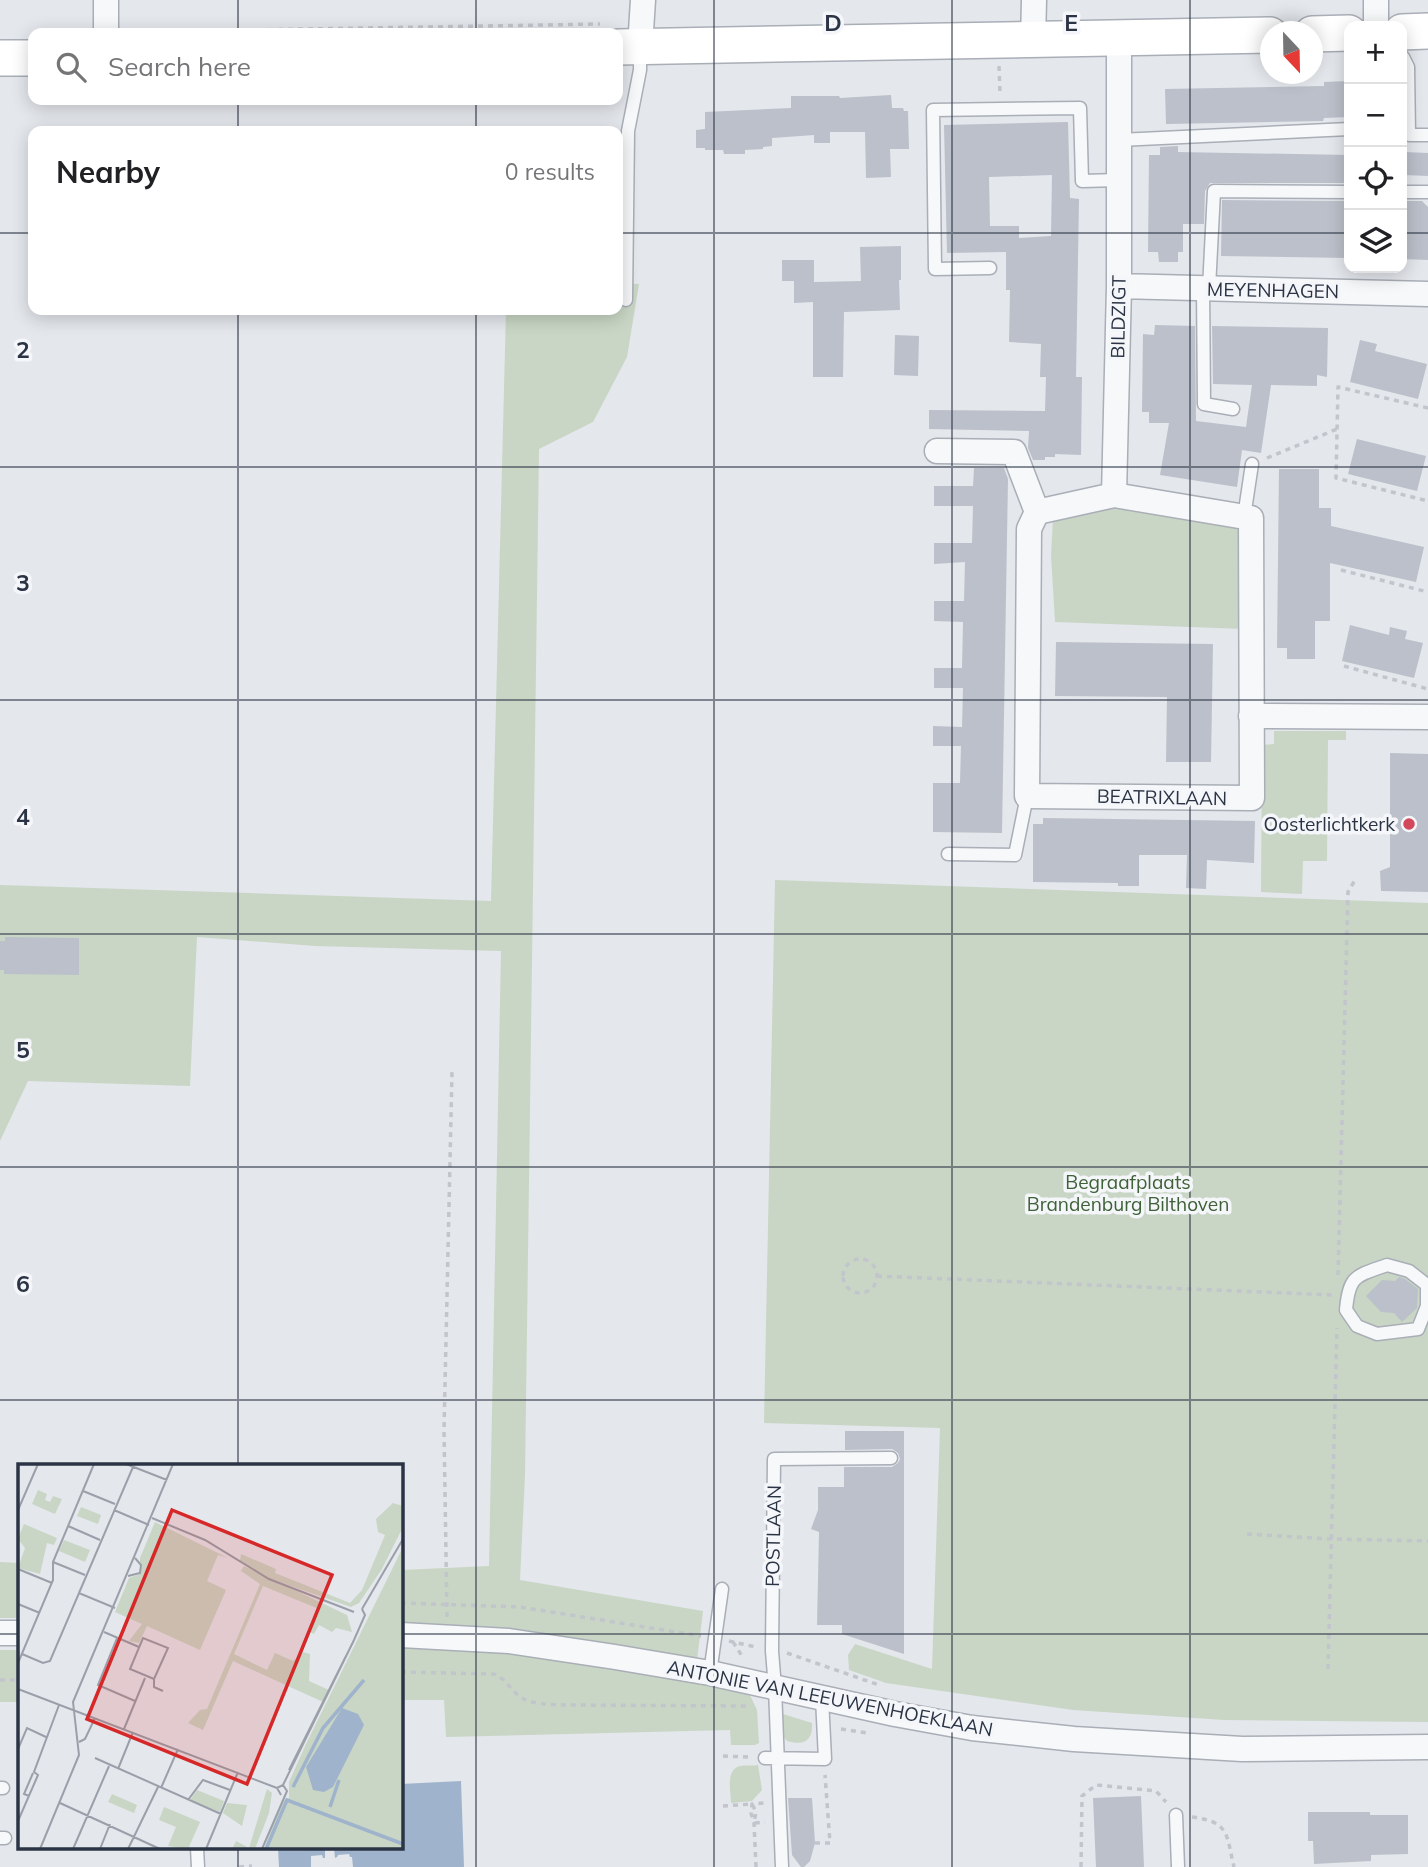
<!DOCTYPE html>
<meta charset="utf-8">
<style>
:root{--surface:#fff;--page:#f2f2f2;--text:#202124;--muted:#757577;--line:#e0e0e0}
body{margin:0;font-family:Mulish,sans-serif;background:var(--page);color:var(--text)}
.controls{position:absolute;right:21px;top:21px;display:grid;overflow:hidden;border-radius:14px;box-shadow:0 4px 18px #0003}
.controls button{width:63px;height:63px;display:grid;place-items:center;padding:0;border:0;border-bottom:2px solid var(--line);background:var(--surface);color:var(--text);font:35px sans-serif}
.compass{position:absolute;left:1260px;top:21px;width:63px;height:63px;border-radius:50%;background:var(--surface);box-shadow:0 4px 18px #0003;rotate:158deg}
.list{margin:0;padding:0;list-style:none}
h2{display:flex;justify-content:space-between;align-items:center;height:91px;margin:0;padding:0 28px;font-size:30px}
h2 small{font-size:23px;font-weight:400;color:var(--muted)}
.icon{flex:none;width:38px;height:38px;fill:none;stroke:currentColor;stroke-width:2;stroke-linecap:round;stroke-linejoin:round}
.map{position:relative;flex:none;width:1428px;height:1867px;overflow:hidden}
.search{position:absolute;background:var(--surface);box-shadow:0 4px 18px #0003;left:28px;top:28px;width:595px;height:77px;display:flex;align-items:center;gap:18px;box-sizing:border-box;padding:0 24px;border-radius:14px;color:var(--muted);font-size:26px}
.panel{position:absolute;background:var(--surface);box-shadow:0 4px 18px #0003;left:28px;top:126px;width:595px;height:189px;border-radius:14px}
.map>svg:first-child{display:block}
.green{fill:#c9d6c5}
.water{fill:#9fb4cc}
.building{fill:#bbc0ca;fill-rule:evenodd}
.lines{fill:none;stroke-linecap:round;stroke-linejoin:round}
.service-casing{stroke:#a9aeb7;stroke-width:15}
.minor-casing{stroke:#a9aeb7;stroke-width:27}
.secondary-casing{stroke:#a9aeb7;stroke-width:38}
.path{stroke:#c2c5cb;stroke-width:3.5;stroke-dasharray:5 5;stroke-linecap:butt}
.service{stroke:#f7f8fa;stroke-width:12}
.minor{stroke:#f7f8fa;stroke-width:24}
.secondary{stroke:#fff;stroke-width:35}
.grid{fill:none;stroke:#2b3445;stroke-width:2;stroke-opacity:0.55}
.poi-dot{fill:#d1495b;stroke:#f4f6f9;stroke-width:2.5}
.labels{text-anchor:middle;stroke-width:7;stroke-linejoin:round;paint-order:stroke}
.street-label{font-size:19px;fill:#2b3445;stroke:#f4f6f9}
.poi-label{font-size:19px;fill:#2b3445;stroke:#f4f6f9;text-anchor:end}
.park-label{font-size:19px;fill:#3f6138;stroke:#f4f6f9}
.inset-river{fill:none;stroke:#9fb4cc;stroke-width:3.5}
.inset-road{fill:none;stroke:#9a9fa9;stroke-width:2}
.view{fill:#d62828;fill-opacity:0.15;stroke:#d62828;stroke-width:3.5}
.inset-edge{fill:none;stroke:#2b3445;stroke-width:3.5}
.grid-label{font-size:23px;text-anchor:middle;font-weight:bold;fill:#2b3445;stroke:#f4f6f9;stroke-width:7;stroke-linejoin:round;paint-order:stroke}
</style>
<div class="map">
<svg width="1428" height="1867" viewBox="0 0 1428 1867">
<rect width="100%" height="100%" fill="#e4e7ec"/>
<!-- green -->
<path class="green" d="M 618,283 L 639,284 L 627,357 L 593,422 L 539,449 L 525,1475 L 520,1580 L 703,1611 L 697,1660 L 493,1627 L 401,1622 L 401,1570 L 489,1566 L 501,951 L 315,946 L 197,937 L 190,1086 L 28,1081 L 0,1141 L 0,885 L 491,901 L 506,310 L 618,310 Z
M 1119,499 L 1244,520 L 1244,629 L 1055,622 L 1051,555 L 1053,519 Z
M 1274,731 L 1346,731 L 1346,740 L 1328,740 L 1327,861 L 1303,861 L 1302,894 L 1261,892 L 1262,745 L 1274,744 Z
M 775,880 L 1428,903 L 1428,1722 L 1224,1720 L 1073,1710 L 886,1683 L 849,1670 L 848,1655 L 855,1644 L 932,1669 L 940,1428 L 764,1423 Z
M 0,1562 L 19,1563 L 19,1618 L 0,1618 Z
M 401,1647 L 453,1647 L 605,1664 L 747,1689 L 757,1710 L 759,1743 L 755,1745 L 731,1745 L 730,1730 L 446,1737 L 444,1700 L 401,1700 Z
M 0,1650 L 19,1650 L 19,1702 L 0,1702 Z
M 783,1714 L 812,1723 C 813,1741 804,1746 787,1741 L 783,1736 L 781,1715 Z
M 758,1765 L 762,1790 L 752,1801 L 731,1803 C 731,1791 725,1770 740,1766 C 746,1765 753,1766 758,1765 Z"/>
<!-- water -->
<path class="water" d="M 461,1781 L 464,1867 L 353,1867 L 352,1857 L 350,1857 L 349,1854 L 338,1855 L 337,1857 L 335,1858 L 334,1848 L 401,1848 L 401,1784 Z
M 278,1848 L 325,1848 L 325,1858 L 323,1858 L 322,1855 L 311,1856 L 311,1867 L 279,1867 Z"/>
<!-- building -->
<path class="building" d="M 1349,81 L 1349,117 L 1324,118 L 1323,121 L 1166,124 L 1165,89 L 1324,86 L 1324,82 Z
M 891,95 L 892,108 L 903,108 L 904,111 L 908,111 L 909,149 L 890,149 L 891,177 L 866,178 L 865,132 L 830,132 L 830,143 L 814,143 L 814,135 L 772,138 L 772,146 L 763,147 L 763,149 L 745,150 L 745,154 L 724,154 L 723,150 L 705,150 L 705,148 L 696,148 L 696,130 L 705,129 L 705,112 L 791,108 L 791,96 L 839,96 L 840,98 Z
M 1068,122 L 1070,198 L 1079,199 L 1076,377 L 1082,377 L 1081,455 L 1055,454 L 1055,457 L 1045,457 L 1045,460 L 1033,460 L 1028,448 L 1029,431 L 929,429 L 929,410 L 1045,411 L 1046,377 L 1040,377 L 1041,344 L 1009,342 L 1010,290 L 1006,290 L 1006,252 L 947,253 L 944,125 ZM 1052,175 L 1051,236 L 1019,238 L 1019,226 L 990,226 L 989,177 Z
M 1178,146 L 1178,152 L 1349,155 L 1349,183 L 1210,183 L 1205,191 L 1204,224 L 1183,224 L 1183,252 L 1178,252 L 1178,262 L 1159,262 L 1158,252 L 1148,252 L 1149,155 L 1160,155 L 1160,147 Z
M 1404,152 L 1428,153 L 1428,176 L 1404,175 Z
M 1222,200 L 1349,201 L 1349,258 L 1221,256 Z
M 1403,201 L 1422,201 L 1428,207 L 1428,260 L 1402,259 Z
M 901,246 L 901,280 L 899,280 L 900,310 L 844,312 L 843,377 L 813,377 L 813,302 L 794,303 L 794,281 L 782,281 L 782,260 L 814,260 L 814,282 L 861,281 L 860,247 Z
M 1155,325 L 1195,326 L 1196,421 L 1246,427 L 1252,385 L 1213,384 L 1212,326 L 1328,328 L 1327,377 L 1317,375 L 1317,386 L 1271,385 L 1261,453 L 1242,450 L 1237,487 L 1160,475 L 1169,423 L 1149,423 L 1149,412 L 1142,412 L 1143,334 L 1154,335 Z
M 895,335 L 919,336 L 918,376 L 894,375 Z
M 1360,340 L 1377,344 L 1375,351 L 1427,364 L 1418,399 L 1350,382 Z
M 1357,439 L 1426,456 L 1417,491 L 1348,474 Z
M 974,468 L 1004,468 L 1008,479 L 1002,833 L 933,832 L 933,783 L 960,783 L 961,746 L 933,746 L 933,726 L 962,727 L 963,688 L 934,688 L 934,668 L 962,668 L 963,622 L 934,621 L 934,601 L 964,601 L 965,562 L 934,564 L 934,543 L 972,543 L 973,506 L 934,506 L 934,486 L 973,486 Z
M 1279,469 L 1319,469 L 1319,508 L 1331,508 L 1331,526 L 1424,547 L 1416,582 L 1330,563 L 1330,621 L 1315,621 L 1315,659 L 1287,659 L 1287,648 L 1277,648 Z
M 1350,625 L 1389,635 L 1390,627 L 1407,631 L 1405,639 L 1423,643 L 1414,678 L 1342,661 Z
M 1056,642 L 1213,644 L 1211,762 L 1166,762 L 1167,697 L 1055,696 Z
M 1390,753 L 1428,754 L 1428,892 L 1381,891 L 1380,871 L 1390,867 Z
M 1043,818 L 1255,821 L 1254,863 L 1207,860 L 1206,889 L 1186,888 L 1187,855 L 1139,855 L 1139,886 L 1118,886 L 1118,883 L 1033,882 L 1033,824 L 1043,824 Z
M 5,937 L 79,938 L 79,975 L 4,974 L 4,970 L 0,970 L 0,941 L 5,941 Z
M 1399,1277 L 1405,1279 L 1418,1289 L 1417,1308 L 1402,1322 L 1394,1313 L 1381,1312 L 1366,1296 L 1382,1280 L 1395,1281 Z
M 845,1431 L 904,1431 L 904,1654 L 842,1634 L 842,1625 L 817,1625 L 819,1532 L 811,1529 L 818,1510 L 818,1487 L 844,1487 L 844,1467 L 892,1467 L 898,1463 L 900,1459 L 898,1453 L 892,1449 L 845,1450 Z
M 1141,1796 L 1144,1867 L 1096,1867 L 1093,1798 Z
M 788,1798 L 812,1798 L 815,1843 L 810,1861 L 804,1867 L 801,1867 L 792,1855 Z
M 1308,1812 L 1370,1812 L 1370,1815 L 1408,1815 L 1408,1854 L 1371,1855 L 1371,1861 L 1314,1864 L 1313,1841 L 1308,1841 Z"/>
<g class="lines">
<defs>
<path id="service" d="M 1403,57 L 1408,67 L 1409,135 L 1428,135
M 1119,140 L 1349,129
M 1402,192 L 1428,192
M 990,268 L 935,269 L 933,110 L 1080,108 L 1082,181 L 1119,180
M 1203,288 L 1204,404 L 1233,409
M 1209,288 L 1214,191 L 1349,192
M 626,300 L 628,131 L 640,70 L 640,47
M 1244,517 L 1252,464
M 948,854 L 1015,855 L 1027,796
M 1387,1265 L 1409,1271 L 1427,1285 L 1427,1306 L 1418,1329 L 1377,1334 L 1357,1326 L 1346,1310 C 1349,1275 1356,1276 1387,1265 Z
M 710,1673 L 722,1589
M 765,1758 L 825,1759 L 822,1698
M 0,1788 L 3,1788
M 1176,1815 L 1178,1867
M 0,1838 L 5,1838
M 197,1848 L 198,1867
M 782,1867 L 775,1688 L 772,1651 L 774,1459 L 891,1458"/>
<path id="minor" d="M 1376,0 L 1376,26
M 106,33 L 106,0
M 1033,40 L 1034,0
M 640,47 L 643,0
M 1119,286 L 1428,294
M 937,451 L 1014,452 L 1037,512 L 1029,529 L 1027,796 L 1252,798 L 1251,518 L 1114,495 L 1037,512
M 1114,495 L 1119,286 L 1119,38
M 1251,716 L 1428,717
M 0,1633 L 19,1633
M 401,1635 L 509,1641 L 615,1657 L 710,1673 L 895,1714 L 972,1728 L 1074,1739 L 1242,1749 L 1428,1747"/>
<path id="secondary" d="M 1402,32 L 1428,31
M 1312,34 L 1349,33
M 618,47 L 1270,35
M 0,58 L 33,58"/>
</defs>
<!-- service casing -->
<use href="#service" class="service-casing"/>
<!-- minor casing -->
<use href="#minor" class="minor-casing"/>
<!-- secondary casing -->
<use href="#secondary" class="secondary-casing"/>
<!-- path -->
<path class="path" d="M 128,32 L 600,24
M 48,33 L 86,33
M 999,66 L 1000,93
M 1428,408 L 1338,387 L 1336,478 L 1428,501
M 1267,458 L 1337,429
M 1341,570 L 1428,592
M 1344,666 L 1428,689
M843 1276a17 17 0 1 1 34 0a17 17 0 1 1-34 0Z
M 1338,1275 L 1348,892 L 1355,880
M 877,1276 L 1333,1295
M 1247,1534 L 1331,1539 L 1428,1541
M 401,1603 L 520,1607 L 701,1636
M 447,1617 L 444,1430 L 452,1072
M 729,1641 L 756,1647
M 733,1642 L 742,1656
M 787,1653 L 879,1685
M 1328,1669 L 1337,1328
M 401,1672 L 494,1674 C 506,1679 510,1689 519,1696 C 530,1705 549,1704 563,1705 L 749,1706
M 0,1680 L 19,1680
M 841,1729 L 868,1733
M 723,1756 L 749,1757
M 723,1806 L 752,1804 L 756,1812 L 754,1823 L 765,1822
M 1192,1817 C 1230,1822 1226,1834 1234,1867
M 815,1843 L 830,1843 L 825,1775
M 239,1867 L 252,1866
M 756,1867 L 754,1823 L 751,1813 L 752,1804 L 764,1803
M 1081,1867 L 1082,1796 L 1096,1785 L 1156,1791 L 1166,1802"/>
<!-- service -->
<use href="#service" class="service"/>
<!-- minor -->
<use href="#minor" class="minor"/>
<!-- secondary -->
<use href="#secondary" class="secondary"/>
</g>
<!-- grid -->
<path class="grid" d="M 238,0 L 238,33M 476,0 L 476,33M 714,0 L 714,1867M 952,0 L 952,1867M 1190,0 L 1190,1867M 238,100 L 238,131M 476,100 L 476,131M 0,233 L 33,233M 618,233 L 1349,233M 1402,233 L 1428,233M 238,310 L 238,1466M 476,310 L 476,1867M 0,467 L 1428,467M 0,700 L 1428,700M 0,934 L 1428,934M 0,1167 L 1428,1167M 0,1400 L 1428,1400M 0,1634 L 19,1634M 401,1634 L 1428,1634M 238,1848 L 238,1867"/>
<!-- markers -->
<circle class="poi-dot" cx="1409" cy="824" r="7"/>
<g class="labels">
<!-- street labels -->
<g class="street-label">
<text transform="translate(1273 290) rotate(1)" y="7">MEYENHAGEN</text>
<text transform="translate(1118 317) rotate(-89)" y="7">BILDZIGT</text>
<text transform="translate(1162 797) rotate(1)" y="7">BEATRIXLAAN</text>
<text transform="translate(773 1536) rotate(-89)" y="7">POSTLAAN</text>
<text transform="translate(830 1698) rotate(11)" y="7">ANTONIE VAN LEEUWENHOEKLAAN</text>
</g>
<!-- poi labels -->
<g class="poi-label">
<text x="1395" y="831">Oosterlichtkerk</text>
</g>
<!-- park labels -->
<g class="park-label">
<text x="1128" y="1189">Begraafplaats<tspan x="1128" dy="22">Brandenburg Bilthoven</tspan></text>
</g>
</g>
<!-- overview -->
<g transform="translate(18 1464)">
<rect width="385" height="385" fill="#e4e7ec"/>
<path d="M 20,26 L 29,30 L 27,36 L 32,38 L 35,32 L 44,35 L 37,50 L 14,40 ZM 375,39 L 385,42 L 385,63 L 364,105 L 341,139 L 333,143 L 253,115 L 222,97 L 223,90 L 258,105 L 257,109 L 332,139 L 344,126 L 367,71 L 360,68 L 358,55 ZM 63,43 L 83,51 L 80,60 L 59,52 ZM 137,58 L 210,94 L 200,91 L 189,117 L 208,126 L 182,186 L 129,162 L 121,179 L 111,177 L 124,160 L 97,148 L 111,114 L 122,110 L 122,94 ZM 6,60 L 39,74 L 36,81 L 29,79 L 22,110 L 0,104 L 7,84 L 0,75 ZM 46,76 L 72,86 L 67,98 L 41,87 ZM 385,83 L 385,385 L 246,385 L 264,337 L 271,334 L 271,318 L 288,280 ZM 226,102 L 329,151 L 334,168 L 318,164 L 314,168 L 301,161 L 296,170 L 292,168 L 301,145 L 245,122 L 216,190 L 249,206 L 257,189 L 275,197 L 285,188 L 292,190 L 291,217 L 311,226 L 305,238 L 215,197 L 185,266 L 170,259 L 182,246 L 189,245 L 242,120 L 223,107 ZM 249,325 L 254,329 L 251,349 L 237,385 L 214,385 L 218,377 L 231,384 ZM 179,326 L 206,337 L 202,348 L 172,336 ZM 94,330 L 119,341 L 116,349 L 90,338 ZM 209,339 L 229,341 L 224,362 L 205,349 ZM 146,343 L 182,358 L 170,385 L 150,382 L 158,363 L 141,356 Z" fill="#c9d6c5"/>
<path d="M 324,244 L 340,250 L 346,261 L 315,323 L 306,328 L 295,326 L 288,303 Z" fill="#9fb4cc"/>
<path class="inset-river" d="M 275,323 L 305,264 L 346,216M 312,343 L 321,316M 248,385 L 269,336 L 385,380"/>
<path class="inset-road" d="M 108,0 L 149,16M 65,27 L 97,40M 0,46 L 20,0M 96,46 L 131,61M 134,54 L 187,76 L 251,115 L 336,148M 50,62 L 82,76M 35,98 L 67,111M 0,105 L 34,119M 110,112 L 122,109 L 123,101 L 117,94M 61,129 L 115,3M 0,140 L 22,149M 344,145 L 385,75M 86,168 L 121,183M 99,174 L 80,221 L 117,237M 4,190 L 25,199 L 32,197 L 61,129 L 97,144M 0,199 L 35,116 L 35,98 L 76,0M 136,215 L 112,205 L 125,174 L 150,184 L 136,215 L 136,223 L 145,227M 0,225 L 259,324M 106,265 L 127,214M 61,278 L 67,275 L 77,254M 0,285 L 9,264 L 28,273M 77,294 L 203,350M 100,305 L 115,268M 271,306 L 328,192M 143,324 L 160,285M 263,331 L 259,324 L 265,321 L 336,176 L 347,151 L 344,145M 11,332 L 6,330 L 15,309M 170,336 L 185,316 L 212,326M 42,339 L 142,385M 0,357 L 20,311 L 16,308 L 41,241M 22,385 L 61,291 L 55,238 L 155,0M 55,385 L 91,302M 82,385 L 92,360M 110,385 L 140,323M 188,385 L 220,308M 244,385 L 269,327 L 265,321"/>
<path class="view" d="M 154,46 L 314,111 L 229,320 L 69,255 Z"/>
<rect width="385" height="385" class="inset-edge"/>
</g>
<g class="grid-label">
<text x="833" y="31">D</text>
<text x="1071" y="31">E</text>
<text x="23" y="358">2</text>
<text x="23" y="591">3</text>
<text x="23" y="825">4</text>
<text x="23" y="1058">5</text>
<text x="23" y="1292">6</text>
</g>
</svg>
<div class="controls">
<button>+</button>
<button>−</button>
<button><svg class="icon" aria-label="locate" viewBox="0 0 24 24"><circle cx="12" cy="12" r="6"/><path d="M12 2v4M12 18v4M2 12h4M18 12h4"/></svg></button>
<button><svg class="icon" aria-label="layers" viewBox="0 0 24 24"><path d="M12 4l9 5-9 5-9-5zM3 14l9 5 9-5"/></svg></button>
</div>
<svg class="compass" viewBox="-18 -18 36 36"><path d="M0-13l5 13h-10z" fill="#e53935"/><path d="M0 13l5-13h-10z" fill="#757577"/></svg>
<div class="search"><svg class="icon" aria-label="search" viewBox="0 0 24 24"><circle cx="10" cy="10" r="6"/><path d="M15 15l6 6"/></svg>Search here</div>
<section class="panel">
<h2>Nearby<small>0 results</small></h2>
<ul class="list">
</ul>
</section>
</div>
